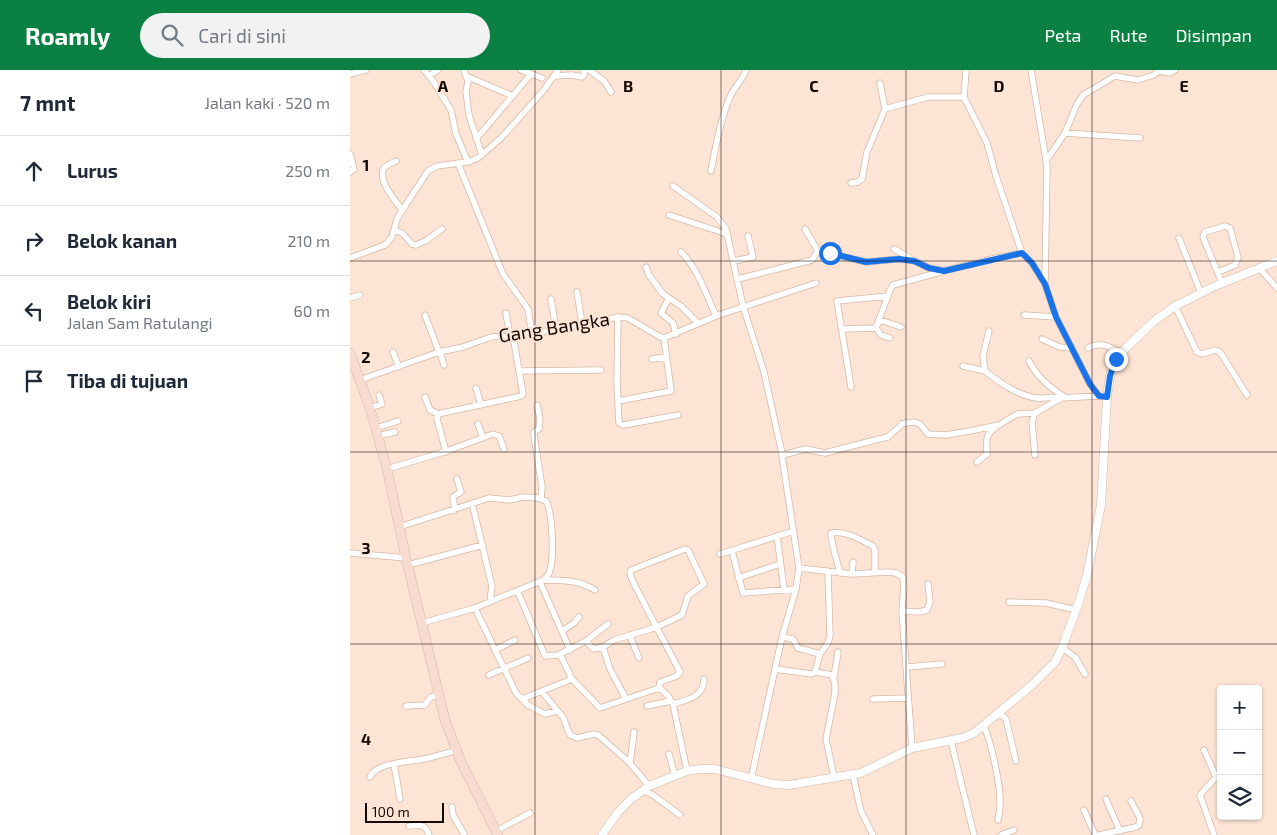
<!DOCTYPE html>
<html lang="id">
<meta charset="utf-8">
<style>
:root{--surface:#fff;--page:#f2f2f3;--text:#1f2937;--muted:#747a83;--line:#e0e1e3;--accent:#0b8043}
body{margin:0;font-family:"Exo 2",sans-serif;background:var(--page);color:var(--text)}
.controls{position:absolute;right:15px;bottom:15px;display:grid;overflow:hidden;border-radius:5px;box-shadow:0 1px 4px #0004}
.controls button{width:45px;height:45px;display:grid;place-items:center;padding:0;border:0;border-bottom:1px solid var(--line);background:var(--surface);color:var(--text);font:25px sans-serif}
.scale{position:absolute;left:15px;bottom:12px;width:79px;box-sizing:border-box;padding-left:5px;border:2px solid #130a05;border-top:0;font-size:14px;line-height:18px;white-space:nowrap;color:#130a05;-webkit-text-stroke:4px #fde4d5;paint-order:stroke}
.stop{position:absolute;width:15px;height:15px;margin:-11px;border:4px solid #1a73e8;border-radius:50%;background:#fff}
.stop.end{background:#1a73e8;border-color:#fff;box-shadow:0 1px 5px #0008}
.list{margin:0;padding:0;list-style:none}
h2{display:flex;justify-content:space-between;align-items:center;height:65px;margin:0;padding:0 20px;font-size:21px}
h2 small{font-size:16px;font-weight:400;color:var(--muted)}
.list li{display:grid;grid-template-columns:32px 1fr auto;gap:15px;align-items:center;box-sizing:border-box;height:70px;padding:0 20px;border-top:1px solid var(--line)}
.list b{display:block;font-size:19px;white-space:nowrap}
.list p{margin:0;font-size:16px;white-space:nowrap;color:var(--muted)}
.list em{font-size:16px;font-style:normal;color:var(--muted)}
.icon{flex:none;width:28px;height:28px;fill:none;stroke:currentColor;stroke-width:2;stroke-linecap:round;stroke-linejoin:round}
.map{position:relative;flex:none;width:927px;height:765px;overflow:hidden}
header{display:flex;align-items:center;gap:30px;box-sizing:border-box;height:70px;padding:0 25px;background:var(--accent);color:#fff}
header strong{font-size:24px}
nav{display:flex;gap:28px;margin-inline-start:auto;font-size:18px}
.search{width:350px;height:45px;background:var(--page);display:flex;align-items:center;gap:12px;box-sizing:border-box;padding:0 18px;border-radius:28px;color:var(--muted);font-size:19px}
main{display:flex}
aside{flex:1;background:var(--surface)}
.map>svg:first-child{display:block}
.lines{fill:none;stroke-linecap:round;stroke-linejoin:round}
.minor-casing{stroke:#d5b8a5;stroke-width:7}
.tertiary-casing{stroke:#d5b8a5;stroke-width:9}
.secondary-casing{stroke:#d5b8a5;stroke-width:10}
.minor{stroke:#fff;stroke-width:5.5}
.tertiary{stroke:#fff;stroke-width:8}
.secondary{stroke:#f8dcd2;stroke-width:9}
.route{stroke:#1a73e8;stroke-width:6}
.grid{fill:none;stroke:#130a05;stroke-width:1;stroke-opacity:0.55}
.labels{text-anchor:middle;stroke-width:4;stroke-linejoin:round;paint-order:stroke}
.street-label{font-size:19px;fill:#130a05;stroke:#fde4d5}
.grid-label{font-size:16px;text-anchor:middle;font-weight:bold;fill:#130a05;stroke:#fde4d5;stroke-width:4;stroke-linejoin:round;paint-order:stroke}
</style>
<header>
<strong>Roamly</strong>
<div class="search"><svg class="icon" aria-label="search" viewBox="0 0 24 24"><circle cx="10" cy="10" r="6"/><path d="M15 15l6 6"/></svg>Cari di sini</div>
<nav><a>Peta</a><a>Rute</a><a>Disimpan</a></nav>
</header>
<main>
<aside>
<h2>7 mnt<small>Jalan kaki · 520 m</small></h2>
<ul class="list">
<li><svg class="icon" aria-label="ahead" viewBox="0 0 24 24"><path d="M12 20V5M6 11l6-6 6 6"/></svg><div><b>Lurus</b></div><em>250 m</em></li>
<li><svg class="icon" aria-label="right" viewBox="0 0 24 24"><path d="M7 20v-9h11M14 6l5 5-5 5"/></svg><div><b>Belok kanan</b></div><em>210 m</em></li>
<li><svg class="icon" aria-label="left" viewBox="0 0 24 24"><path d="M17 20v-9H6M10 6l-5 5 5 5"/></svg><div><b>Belok kiri</b><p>Jalan Sam Ratulangi</p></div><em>60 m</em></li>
<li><svg class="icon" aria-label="arrive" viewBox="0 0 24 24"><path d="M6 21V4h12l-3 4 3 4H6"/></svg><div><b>Tiba di tujuan</b></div></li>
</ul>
</aside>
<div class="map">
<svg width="927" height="765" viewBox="0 0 927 765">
<rect width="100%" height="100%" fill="#fde4d5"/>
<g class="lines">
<defs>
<path id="minor" d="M 74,0 L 83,11 L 101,40 L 106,64 L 118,92
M 114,0 L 118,11 L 116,22 L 119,45 L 132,85
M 171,0 L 192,8
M 239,0 L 254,11 L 261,22
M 616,0 L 614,27 L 637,73 L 646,106 L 672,183 L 682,193 L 695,214 L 706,247 L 740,314 L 749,326 L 757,327
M 681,0 L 697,96 L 695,212
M 809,1 L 820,3 L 825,0
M 0,4 L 16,0
M 79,6 L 88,0
M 116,6 L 163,26
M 204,6 L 222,5 L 232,7 L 234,5 L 234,0
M 530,13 L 535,39 L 578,27 L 614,27
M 715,63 L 727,34 L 733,25 L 765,6 L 788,10 L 804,5 L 810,0
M 126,69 L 181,4
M 0,84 L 4,99 L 0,102
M 46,91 C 42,93 34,96 33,100 C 29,113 46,131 52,140
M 696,91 L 715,63 L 790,68
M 108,93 L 153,204 L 178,239 L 182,264
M 361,101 C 366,76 370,51 380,27 C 384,17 393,10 396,0
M 501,113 L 508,112 L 512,109 L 513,103 L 517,82 L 535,39
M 323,116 L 367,147 L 376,159 L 393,236 L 414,302 L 431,379 L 449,498 L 446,519 L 432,567 L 401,709
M 319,145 L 377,164
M 455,159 L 468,181
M 44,160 L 52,163 L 62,174 L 66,175 L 77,170 L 92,159
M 829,168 L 851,223
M 544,179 L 560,188
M 331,182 C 348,199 356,224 366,246
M 0,188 L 35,175 L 42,167 L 47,149 L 55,136 L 78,101 L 87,96 L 118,92 L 128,88 L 152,67 L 194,20 L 208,0
M 384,191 L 403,187 L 398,166
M 296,197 L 299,205 L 313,224 L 331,236 L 348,253
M 909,198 L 927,218
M 868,202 L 885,195 L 888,187 L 880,158 L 875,156 L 855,162 L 853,167 L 872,213
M 388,209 L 462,190 L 468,181 L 516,192 L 549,189 L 565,191 L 579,198 L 594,201 L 642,189 L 672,183
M 227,222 L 232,253
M 0,228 L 10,225
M 319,228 L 311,243 L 323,253 L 326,264
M 201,229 L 206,259
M 825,236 L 847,282 L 852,284 L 865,280 L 870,282 L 897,325
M 156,243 L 160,266
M 75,245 L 89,282
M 674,245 L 706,247
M 268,247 L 267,312 L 269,353 L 274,355 L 328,345
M 530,250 L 551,257
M 526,258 L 531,265 L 540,268
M 493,259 L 526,258 L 540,220 L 543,215 L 594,201
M 639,261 L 633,286 L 635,301 C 649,312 668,326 687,328 C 695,329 702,326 711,328
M 692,269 L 710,277 L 721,278
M 738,278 C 751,271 760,277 771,283
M 43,282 L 49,297
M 90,282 L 94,295
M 302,289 L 316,287
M 679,291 C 688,308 699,317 715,327
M 613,296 L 635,301
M 170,301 L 251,300
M 10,310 L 89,282 L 113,277 L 141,267 L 182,264 L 268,247 L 278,248 L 310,267 L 314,268 L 366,246 L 466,213
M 501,317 L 487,231 L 538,226
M 126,318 L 131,335
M 75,327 L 80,340 L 88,344
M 268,331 L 321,321 L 314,268
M 187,335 L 190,348 L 189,359 L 184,362 L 184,365 L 192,417 L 191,428
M 20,338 L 32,334 L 29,325
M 128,354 L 133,368
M 26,358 L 48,351
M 28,366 L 45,362
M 96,382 L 87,349 L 88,344 L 171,326 L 173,324 L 163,266
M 432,385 L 456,379 L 475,383 L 529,369 L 538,367 L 552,354 L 556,353 L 564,352 L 570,354 L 578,364 L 596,365 L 620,361 L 649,355 L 667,344 L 685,343
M 685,385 L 682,352 L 685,343 L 711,328 L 749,326
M 627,392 L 637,384 C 637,369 634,366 647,356
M 37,399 L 94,382 L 143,364 L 149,366 L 154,379
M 122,433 L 142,516 L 140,532
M 105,440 L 103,427 L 111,422 L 107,409
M 49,457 L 139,428 L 159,430 L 174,427 L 188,428 L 196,431 C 203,443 204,487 200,500 C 199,505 196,508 193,510 L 125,538 L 72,553
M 427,466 L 434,519
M 382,481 L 393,523 L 446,519
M 0,483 L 56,488
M 370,484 L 444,461
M 58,495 L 133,475
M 449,498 L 502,504 L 538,502 L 546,503 L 553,507 L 554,516 L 552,541 L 562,678
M 490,503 C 488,495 480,468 481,463 C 495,460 511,470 523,476 L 525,480 L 525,502
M 502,504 L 503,492
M 388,508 L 430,494
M 193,510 C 212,510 229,510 245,520
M 190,512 L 220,580
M 168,522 L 195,586 L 208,585 L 236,571 L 244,579 L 253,577 L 264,570 L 307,557 L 332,545 L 338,526 L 354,514 L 338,480 L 335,479 L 281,500 L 280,503 C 282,513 289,522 293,531 C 305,555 318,578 330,602 L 327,606 L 310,612 L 309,618
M 659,532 L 696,533 L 726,540
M 125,538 L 166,623 L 172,629 L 222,609 L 250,638 L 306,619 L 311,619 L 319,627 L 323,634 L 337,701
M 552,541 L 569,542 L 577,540 L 580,532 L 578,514
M 212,561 L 224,553 L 229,547
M 280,566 L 289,588
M 432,567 L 443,569 L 448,578 L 470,584
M 236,571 L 258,554
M 253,577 L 260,599 L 276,629
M 712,578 L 725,587 L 735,604
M 145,580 L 165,570
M 210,584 L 222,609
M 557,597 L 592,594
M 425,599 L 462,604 L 465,602 L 470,584 L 478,573 L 480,566 L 478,501
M 465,602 L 482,605 L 485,614 L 485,623 L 476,669 L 484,707
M 139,605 L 178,588
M 484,607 L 488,582
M 192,622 L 213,647 L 220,665 L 227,668 L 244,664 L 248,665 L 279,692 L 299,716
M 172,629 L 178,635 L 195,644 L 207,641
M 523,629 L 558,628
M 323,634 C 337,630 354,627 354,609
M 56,636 L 75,635 L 81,627 L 89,625
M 297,636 L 321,631
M 647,645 L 651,645 L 656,649 L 666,691
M 633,655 C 641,669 651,718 650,734 C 650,739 649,745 648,750
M 601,671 L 624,765
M 854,680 L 866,707 L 850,725 L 864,765
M 319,684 L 325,706
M 44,694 L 50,729
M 280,694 L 284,662
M 503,705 L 511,741 L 523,765
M 20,707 C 27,692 59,692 74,689 C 85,687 95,683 105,681
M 293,720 L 303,725 L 330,745
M 756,729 L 770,761
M 102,737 L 103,745 L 114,764
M 734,740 L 745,765
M 59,756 C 70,755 76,754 79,765
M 146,761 L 180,743
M 651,765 L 664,760
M 749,765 L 786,757 L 789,755 L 790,748 L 781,731"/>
<path id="tertiary" d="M 252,765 L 268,742 L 281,729 L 299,716 L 337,701 L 350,699 L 365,699 L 423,714 L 439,715 L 511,703 L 562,678 L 612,668 L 624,663 L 682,615 L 705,592 L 712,578 L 729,532 L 737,505 L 751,435 L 757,327 L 760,306 L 766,289 L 777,277 L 803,252 L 825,236 L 865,216 L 927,191"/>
<path id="secondary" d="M 0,283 L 20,338 L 37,399 L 56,488 L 95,650 L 111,692 L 148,765"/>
</defs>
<!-- minor casing -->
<use href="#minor" class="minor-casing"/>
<!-- tertiary casing -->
<use href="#tertiary" class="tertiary-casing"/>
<!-- secondary casing -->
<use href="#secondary" class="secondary-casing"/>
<!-- minor -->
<use href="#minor" class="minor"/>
<!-- tertiary -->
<use href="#tertiary" class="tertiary"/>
<!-- secondary -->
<use href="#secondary" class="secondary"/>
</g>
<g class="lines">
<!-- route -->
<path class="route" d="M 480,183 L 516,192 L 549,189 L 564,191 L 579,198 L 594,201 L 672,183 L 682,193 L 695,214 L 706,247 L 740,314 L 749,326 L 757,327 L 760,306 L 766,289"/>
</g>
<!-- grid -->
<path class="grid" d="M 185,0 L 185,765M 371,0 L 371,765M 556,0 L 556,765M 742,0 L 742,765M 0,191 L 927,191M 0,382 L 927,382M 0,574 L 927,574"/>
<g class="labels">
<!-- street labels -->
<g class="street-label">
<text transform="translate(204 257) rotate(-9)" y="7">Gang Bangka</text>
</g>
</g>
<g class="grid-label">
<text x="93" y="22">A</text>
<text x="278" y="22">B</text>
<text x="464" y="22">C</text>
<text x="649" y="22">D</text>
<text x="834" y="22">E</text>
<text x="16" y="101">1</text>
<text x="16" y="293">2</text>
<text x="16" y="484">3</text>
<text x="16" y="675">4</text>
</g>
</svg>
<div class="controls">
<button>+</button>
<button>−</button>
<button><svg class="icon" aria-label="layers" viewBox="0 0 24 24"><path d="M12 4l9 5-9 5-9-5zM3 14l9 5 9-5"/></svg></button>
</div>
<div class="scale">100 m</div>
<div class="stop" style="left:480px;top:183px"></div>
<div class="stop end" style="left:766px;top:289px"></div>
</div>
</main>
